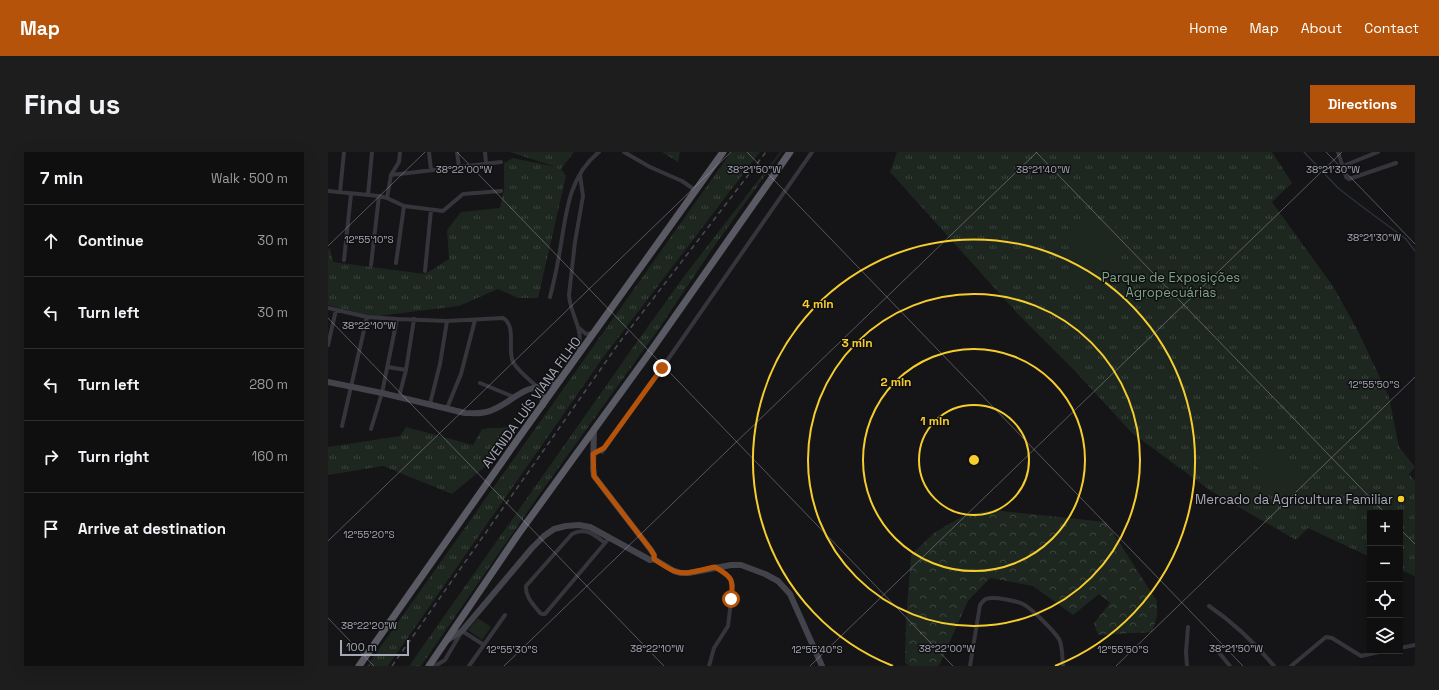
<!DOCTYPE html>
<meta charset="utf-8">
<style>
:root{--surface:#100f10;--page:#1e1d1e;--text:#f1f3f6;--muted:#9c9c9f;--line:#302f30;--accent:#b45309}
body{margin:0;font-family:"Space Grotesk",sans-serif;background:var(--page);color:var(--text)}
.controls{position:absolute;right:12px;bottom:12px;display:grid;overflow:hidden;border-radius:0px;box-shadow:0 4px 16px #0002}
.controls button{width:36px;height:36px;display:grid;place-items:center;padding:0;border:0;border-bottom:1px solid var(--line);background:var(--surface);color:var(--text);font:20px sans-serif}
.scale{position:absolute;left:12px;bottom:10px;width:69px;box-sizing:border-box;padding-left:4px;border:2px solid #a6a9b7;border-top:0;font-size:11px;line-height:14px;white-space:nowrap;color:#a6a9b7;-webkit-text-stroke:3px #100f11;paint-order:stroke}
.stop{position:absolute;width:12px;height:12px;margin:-9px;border:3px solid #b45309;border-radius:50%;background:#fff}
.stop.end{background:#b45309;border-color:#fff;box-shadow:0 1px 4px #0008}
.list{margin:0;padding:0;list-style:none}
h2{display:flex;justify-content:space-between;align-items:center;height:52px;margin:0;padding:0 16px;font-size:17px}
h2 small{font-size:13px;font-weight:400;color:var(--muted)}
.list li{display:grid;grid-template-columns:26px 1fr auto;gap:12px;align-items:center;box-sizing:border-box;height:72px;padding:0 16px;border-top:1px solid var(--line)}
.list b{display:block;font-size:15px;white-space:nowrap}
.list em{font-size:13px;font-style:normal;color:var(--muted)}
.icon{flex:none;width:22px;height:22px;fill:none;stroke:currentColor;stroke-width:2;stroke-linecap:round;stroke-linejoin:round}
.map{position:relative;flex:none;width:1087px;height:514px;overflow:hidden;border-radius:0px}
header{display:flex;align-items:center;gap:24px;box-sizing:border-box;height:56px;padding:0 20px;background:var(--accent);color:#fff}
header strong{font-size:19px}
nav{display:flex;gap:22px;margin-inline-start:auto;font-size:14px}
.intro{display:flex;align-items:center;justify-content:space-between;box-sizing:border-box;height:96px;padding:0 24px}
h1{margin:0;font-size:28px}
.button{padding:10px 18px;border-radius:0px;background:var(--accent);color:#fff;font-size:14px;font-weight:700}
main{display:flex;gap:24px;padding:0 24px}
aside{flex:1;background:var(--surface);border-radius:0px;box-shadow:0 4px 16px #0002}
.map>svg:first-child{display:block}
.grass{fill:url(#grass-tufts)}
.forest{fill:url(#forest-crowns)}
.garden{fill:#1e2620}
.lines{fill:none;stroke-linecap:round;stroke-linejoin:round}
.stream{stroke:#2a313a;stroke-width:1.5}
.minor{stroke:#35353b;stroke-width:4}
.secondary{stroke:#43444b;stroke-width:6}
.trunk{stroke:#595a63;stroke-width:7}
.rail{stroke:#4a4b52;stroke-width:1.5;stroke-dasharray:5 4;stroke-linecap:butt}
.route{stroke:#b45309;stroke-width:5}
.ticks{fill:none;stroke:#a6a9b7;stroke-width:1;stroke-opacity:0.45}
.ring{fill:none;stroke:#f5ce2e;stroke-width:2}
.poi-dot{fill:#f5ce2e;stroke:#100f11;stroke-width:1.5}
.labels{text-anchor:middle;stroke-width:3;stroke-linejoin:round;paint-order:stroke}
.park-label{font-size:13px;fill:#7ca284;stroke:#100f11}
.street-label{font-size:13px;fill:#a6a9b7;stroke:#100f11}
.poi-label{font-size:13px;fill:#a6a9b7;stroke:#100f11;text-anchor:end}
.ticks-label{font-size:10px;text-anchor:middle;fill:#a6a9b7;stroke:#100f11;stroke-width:3;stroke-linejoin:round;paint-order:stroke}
.centre{fill:#f5ce2e;stroke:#100f11;stroke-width:2}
.ring-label{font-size:12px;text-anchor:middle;font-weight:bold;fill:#f5ce2e;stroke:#100f11;stroke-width:3;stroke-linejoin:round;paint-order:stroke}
</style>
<header>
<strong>Map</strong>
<nav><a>Home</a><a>Map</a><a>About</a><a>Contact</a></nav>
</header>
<div class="intro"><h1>Find us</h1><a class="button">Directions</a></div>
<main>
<aside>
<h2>7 min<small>Walk · 500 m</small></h2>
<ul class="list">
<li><svg class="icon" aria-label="ahead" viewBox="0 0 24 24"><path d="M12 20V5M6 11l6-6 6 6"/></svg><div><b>Continue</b></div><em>30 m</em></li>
<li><svg class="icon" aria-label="left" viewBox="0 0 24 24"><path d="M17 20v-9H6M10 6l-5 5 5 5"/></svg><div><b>Turn left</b></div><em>30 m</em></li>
<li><svg class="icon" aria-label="left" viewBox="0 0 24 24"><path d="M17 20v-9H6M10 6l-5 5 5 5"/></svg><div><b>Turn left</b></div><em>280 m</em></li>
<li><svg class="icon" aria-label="right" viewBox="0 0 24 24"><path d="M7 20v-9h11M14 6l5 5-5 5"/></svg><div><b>Turn right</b></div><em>160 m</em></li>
<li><svg class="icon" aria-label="arrive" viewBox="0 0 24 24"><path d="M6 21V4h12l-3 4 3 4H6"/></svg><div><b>Arrive at destination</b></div></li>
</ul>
</aside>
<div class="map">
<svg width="1087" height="514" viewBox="0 0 1087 514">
<defs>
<pattern id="grass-tufts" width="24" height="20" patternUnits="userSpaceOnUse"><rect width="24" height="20" fill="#1e2620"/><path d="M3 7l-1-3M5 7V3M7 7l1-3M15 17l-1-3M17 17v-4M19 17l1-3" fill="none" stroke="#3c433e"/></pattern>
<pattern id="forest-crowns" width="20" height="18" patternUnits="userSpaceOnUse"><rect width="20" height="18" fill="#1e2620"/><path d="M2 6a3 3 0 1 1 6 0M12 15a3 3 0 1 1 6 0" fill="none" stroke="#3c433e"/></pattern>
</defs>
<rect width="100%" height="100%" fill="#151416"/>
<!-- grass -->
<path class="grass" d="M 182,0 L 246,0 L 233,17 L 238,24 L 210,146 L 190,146 L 170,137 L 131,154 L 42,165 L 0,153 L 0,97 L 2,96 L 5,110 L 97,122 L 121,107 L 119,78 L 133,60 L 172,56 L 176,37 L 176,11 L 185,6 L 228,15 Z
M 334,0 L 352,0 L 350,10 Z
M 403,0 L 432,0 L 274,207 L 60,514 L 39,514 Z
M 452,0 L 454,0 L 387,93 L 330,178 L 211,343 L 93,514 L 81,514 L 306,194 L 354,127 Z
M 569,0 L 944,0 L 964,31 L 944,50 L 1005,134 L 1030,179 L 1061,245 L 1071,295 L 1087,315 L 1081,322 L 1087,329 L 1087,424 L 1072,418 L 1072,361 L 1042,361 L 1042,405 L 980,376 L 968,388 L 883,339 L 804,281 L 745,217 L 689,161 L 562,20 Z
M 78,275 L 145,293 L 154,277 L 183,275 L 164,309 L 124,342 L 55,314 L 0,323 L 0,295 L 72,284 Z"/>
<!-- forest -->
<path class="forest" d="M 665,358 L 778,370 L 829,449 L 829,464 L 824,480 L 770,483 L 766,471 L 782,451 L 771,442 L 745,463 L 705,434 L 662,426 L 640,449 L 611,514 L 581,514 L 577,511 L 578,468 L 583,403 L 607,380 L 637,363 Z"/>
<!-- garden -->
<path class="garden" d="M 787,70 L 792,130 L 745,134 L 740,74 Z
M 943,292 L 970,325 L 950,341 L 923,307 Z
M 150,466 L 163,475 L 154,488 L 140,478 Z"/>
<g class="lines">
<!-- stream -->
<path class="stream" d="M 976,0 L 1010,36 L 1032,53 L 1078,87 L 1087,99"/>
<!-- minor -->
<path class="minor" d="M 101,0 L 103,18
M 129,0 L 131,15
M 157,0 L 158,11
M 296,0 L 322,15 L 354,29 L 367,38
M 1010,0 L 1018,25 L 1021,27 L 1068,11
M 1015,14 L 1050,0
M 63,23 L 173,10
M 0,39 L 51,44 L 59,46 L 76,54 L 115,59 L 135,42 L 173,39
M 12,40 L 16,0
M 40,43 L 44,0
M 59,46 L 63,23 L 71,10 L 72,0
M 16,108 L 23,42
M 68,111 L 76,54
M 43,113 L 51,44
M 97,119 L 103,58
M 222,145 C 225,133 228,121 230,109 C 238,70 237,27 271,0
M 0,156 L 39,165 L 69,167 L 119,169 L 175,166 C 189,174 179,197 185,210 C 190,219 202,228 209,235
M 251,176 L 258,182 L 265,181
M 0,193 L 8,158
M 250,200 C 257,177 242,163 241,143 L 247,90 L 255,44 L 252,23
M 60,215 L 78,218
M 152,231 L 186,245
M 71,245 L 78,218 L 86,167
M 102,252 L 112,212 L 119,169
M 119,256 L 133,222 L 147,168
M 14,274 L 39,165
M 43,277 L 54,241 L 69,167
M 274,300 L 321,233 L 334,216 L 484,0
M 277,391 C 267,383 258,375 244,382 L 198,434 C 197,445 206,453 212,461 L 214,462 L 217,462 L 277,391 L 281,386
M 881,454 C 906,471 927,491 946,514
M 1072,496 L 1087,493
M 888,497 L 902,514
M 107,514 L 117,508 L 134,479 L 156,493
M 141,514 L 177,463
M 381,514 L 386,496 L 400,474 L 405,433 C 402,423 396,420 389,415
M 642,514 L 652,453 C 654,451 655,448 658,447 C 666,444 688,449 695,452 C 703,456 726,479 731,487 C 735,495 734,505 735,514
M 859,514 L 858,500 L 860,475
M 963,514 L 998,485 L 1004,486 L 1033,504 L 1056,499"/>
<!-- secondary -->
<path class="secondary" d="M 0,230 L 54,241 L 137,261 C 144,261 151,262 158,260 C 173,257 185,244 199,238 C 209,234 221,233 232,229
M 210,235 L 214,241 L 215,253
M 266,277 L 265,317 L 266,324 L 323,398 L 326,403 L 326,407
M 118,489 L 134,479 L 204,396 L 216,384 L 226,377 L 238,374 L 251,373 L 262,375 L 322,408 L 326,407 L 346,419 L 353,421 L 361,421 L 403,413 L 413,413 L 437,422 L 450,429 L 462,442 L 494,514"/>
<!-- trunk -->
<path class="trunk" d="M 31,514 L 192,284 L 395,0
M 101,514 L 189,384 L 320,203 L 462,0"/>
<!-- rail -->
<path class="rail" d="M 64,514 L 291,191 L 438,0"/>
</g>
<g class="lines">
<!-- route -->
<path class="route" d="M 334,216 L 276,296 L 265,302 L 266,324 L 323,398 L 326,403 L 326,407 C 332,411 339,416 346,419 C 358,424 375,417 387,415 C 404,425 406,427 403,447"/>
</g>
<!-- ticks -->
<path class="ticks" d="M 129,0 L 625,514M 419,0 L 915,514M 708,0 L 1057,361M 998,0 L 1087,92M 0,94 L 97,0M 0,166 L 336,514M 1072,377 L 1087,392M 0,389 L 403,0M 0,466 L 46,514M 176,514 L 709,0M 482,514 L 1014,0M 788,514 L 1087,225"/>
<!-- distance rings -->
<g class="ring">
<circle cx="646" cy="308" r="55"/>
<circle cx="646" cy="308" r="111"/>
<circle cx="646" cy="308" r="166"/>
<path d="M565 514A221 221 0 1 1 727 514"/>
</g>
<!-- markers -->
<circle class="poi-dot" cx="1073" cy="347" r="4"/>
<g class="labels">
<!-- park labels -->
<g class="park-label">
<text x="843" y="130">Parque de Exposições<tspan x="843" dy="15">Agropecuárias</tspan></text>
</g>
<!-- street labels -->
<g class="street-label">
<text transform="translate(203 250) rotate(-54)" y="5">AVENIDA LUÍS VIANA FILHO</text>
</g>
<!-- poi labels -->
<g class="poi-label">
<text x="1065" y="352">Mercado da Agricultura Familiar</text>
</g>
</g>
<g class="ticks-label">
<text x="426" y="21">38°21'50"W</text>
<text x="136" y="21">38°22'00"W</text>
<text x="715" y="21">38°21'40"W</text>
<text x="1005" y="21">38°21'30"W</text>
<text x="1046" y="89">38°21'30"W</text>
<text x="41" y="91">12°55'10"S</text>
<text x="41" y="177">38°22'10"W</text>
<text x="1046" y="236">12°55'50"S</text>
<text x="41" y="386">12°55'20"S</text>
<text x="41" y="477">38°22'20"W</text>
<text x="329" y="500">38°22'10"W</text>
<text x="619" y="500">38°22'00"W</text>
<text x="908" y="500">38°21'50"W</text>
<text x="184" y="501">12°55'30"S</text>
<text x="489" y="501">12°55'40"S</text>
<text x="795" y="501">12°55'50"S</text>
</g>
<circle cx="646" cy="308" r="6" class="centre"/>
<g class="ring-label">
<text x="490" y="156">4 min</text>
<text x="529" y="195">3 min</text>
<text x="568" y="234">2 min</text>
<text x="607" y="273">1 min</text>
</g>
</svg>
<div class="controls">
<button>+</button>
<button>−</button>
<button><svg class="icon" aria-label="locate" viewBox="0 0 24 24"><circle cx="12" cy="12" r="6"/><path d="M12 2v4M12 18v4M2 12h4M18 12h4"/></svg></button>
<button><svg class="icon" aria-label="layers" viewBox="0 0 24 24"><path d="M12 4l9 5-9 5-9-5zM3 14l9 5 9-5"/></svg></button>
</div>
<div class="scale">100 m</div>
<div class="stop" style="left:403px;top:447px"></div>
<div class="stop end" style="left:334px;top:216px"></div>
</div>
</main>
